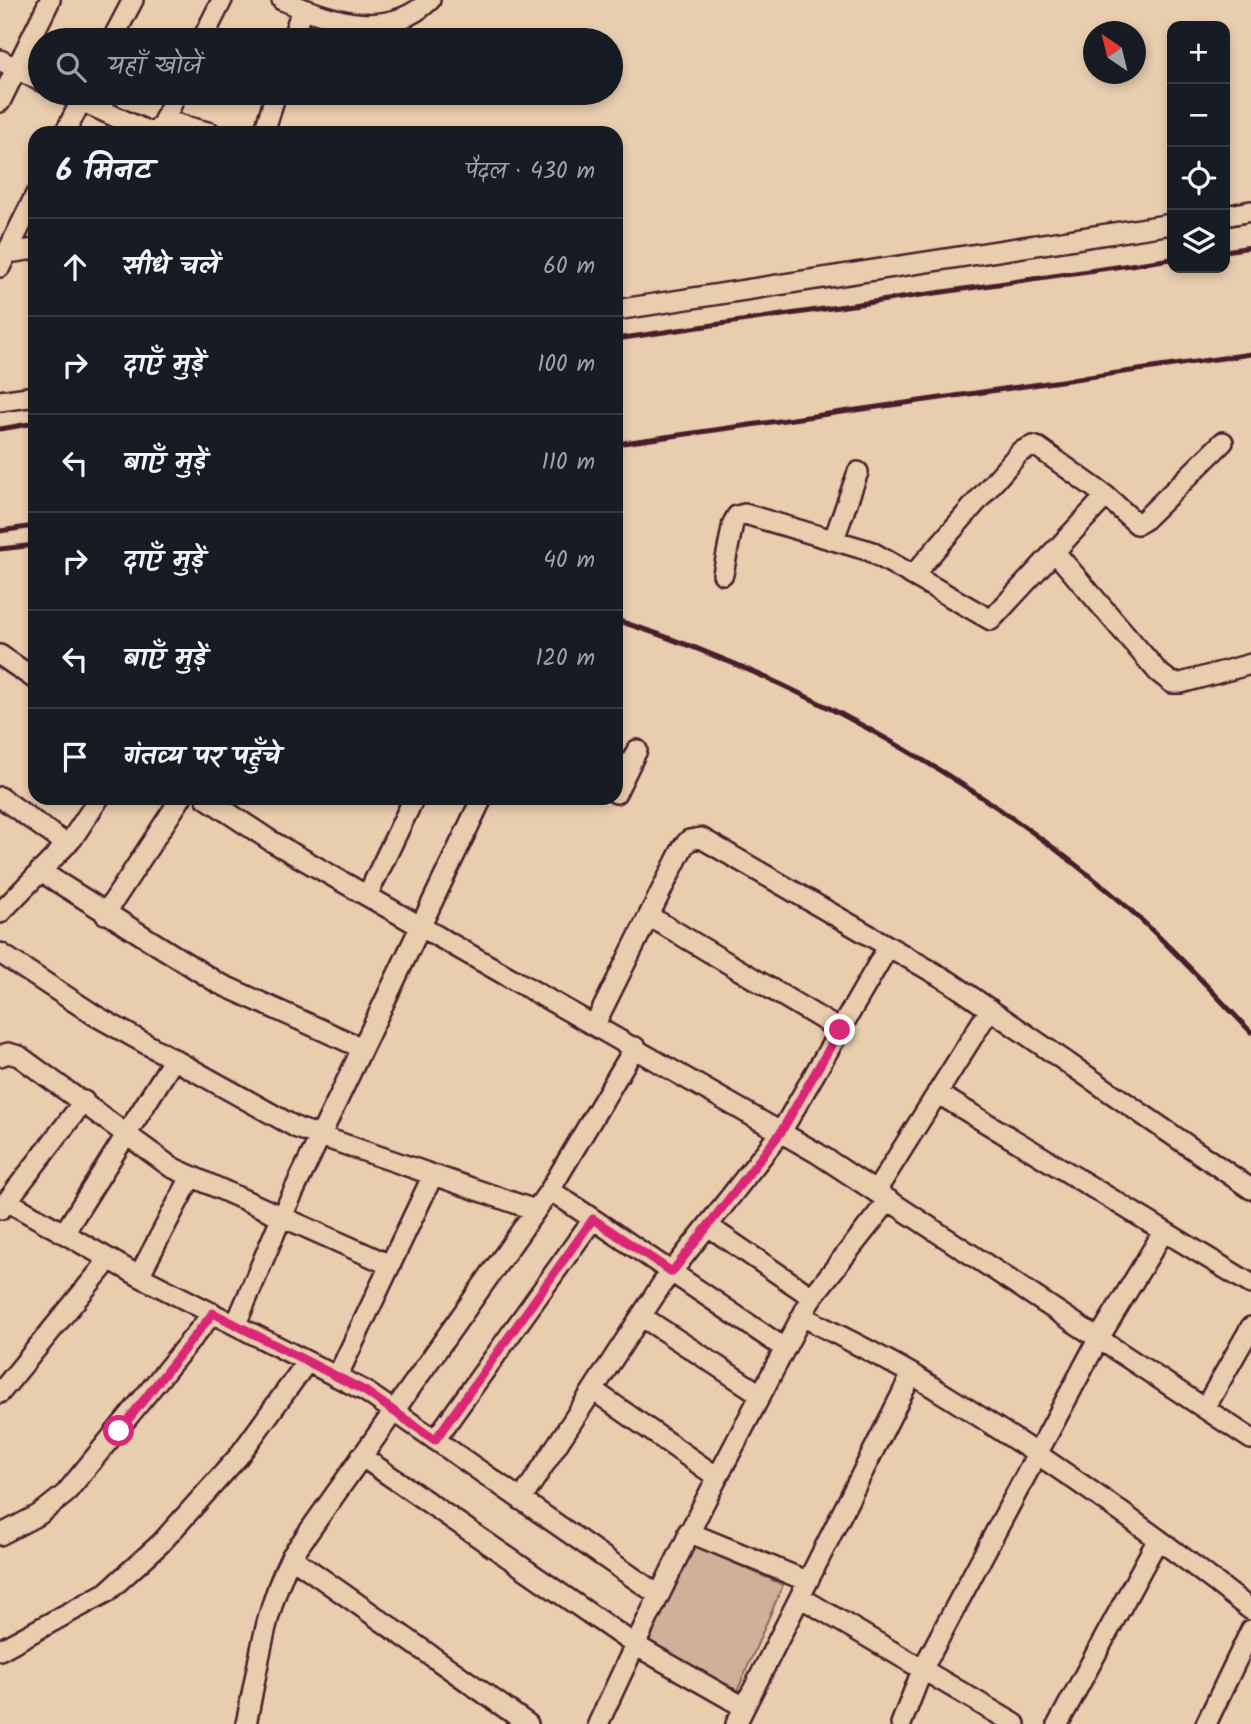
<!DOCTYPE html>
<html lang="hi">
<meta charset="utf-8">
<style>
:root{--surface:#171b24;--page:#242831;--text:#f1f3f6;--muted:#9ea1a6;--line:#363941}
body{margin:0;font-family:Kalam,"Playpen Sans Deva",sans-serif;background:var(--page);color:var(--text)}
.controls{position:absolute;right:21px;top:21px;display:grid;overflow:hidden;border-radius:14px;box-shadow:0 4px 10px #0003}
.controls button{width:63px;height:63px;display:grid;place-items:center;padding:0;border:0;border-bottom:2px solid var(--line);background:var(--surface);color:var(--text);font:35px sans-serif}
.compass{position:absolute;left:1083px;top:21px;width:63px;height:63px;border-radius:50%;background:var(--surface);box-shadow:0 4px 10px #0003;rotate:325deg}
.stop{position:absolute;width:21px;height:21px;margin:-16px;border:5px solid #db2777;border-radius:50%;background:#fff}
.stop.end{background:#db2777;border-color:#fff;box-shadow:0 2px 7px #0008}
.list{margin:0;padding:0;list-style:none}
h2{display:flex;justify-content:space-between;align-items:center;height:91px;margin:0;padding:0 28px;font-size:30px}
h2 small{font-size:23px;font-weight:400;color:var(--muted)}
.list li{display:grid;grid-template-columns:46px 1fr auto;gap:21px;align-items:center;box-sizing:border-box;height:98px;padding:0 28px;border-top:2px solid var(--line)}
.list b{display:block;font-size:26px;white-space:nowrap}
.list em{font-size:23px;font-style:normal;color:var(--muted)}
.icon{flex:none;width:38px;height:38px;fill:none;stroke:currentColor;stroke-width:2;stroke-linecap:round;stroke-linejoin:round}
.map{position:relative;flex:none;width:1251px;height:1724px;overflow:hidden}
.search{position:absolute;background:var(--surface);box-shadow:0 4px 10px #0003;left:28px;top:28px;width:595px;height:77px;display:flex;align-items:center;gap:18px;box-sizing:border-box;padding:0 24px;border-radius:38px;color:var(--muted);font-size:26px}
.panel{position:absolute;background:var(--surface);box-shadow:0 4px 10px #0003;left:28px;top:126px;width:595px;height:679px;border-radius:21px}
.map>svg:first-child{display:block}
.green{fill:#cfb199;stroke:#8c6862;stroke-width:2}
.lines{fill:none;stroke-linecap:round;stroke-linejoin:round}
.minor-casing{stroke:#4a1f2b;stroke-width:24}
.minor{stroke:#e8cdaf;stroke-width:19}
.rail{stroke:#4a1f2b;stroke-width:5}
.route{stroke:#db2777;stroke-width:9}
</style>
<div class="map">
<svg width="1251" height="1724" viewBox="0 0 1251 1724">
<rect width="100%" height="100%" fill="#e8cdaf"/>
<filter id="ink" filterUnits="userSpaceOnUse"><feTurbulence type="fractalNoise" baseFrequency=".0143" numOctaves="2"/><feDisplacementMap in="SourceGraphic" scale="14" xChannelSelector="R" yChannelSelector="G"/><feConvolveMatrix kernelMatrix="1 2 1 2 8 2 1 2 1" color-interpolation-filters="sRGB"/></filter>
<g filter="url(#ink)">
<!-- green -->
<path class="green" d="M 694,1545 L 783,1585 L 735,1696 L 639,1642 Z"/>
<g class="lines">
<defs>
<path id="minor" d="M 282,0 C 331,21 387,41 430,0
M 112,40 L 133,0
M 202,40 L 222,0
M 292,40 L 302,9
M 0,60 L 40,81
M 64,93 L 151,133
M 0,102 L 50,0
M 162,124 L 177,93
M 65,133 L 85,93
M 154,133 L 162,124 L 174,123 L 211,133
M 264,133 L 276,93
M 1225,216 L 1251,211
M 8,253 L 35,249
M 0,267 L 35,196
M 616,310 L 1172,224
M 0,401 L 35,396
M 834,539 L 858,472
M 1054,551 L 1158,672 L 1172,683 L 1181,683 L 1251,664
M 723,574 L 733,523 L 737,516 L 745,514 L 870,551 L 991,620 L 1106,496
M 914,574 L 1020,452 L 1033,446 L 1039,448 L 1106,496 L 1137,524 L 1143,521 L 1223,442
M 0,655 L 35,679
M 616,793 L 637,750
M 0,797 L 66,844
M 206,798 L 271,841 L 817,1153 L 1251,1439
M 40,871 L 218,983 L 362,1048
M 367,896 L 414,798
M 0,913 L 72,839 L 99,798
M 105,914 L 181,798
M 649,916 L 840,1030
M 0,953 L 96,1016 L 297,1128 L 535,1210
M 595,1024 L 683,847 L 689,840 L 701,838 L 950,982 L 1251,1189
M 0,1056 L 8,1053 L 19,1056 L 171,1167 L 390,1265
M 937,1093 L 1251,1284
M 550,1190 L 784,1348
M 876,1191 L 990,1009
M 7,1201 L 139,1276 L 365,1391 L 657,1594
M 1,1209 L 84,1101
M 708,1226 L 812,1297
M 64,1233 L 174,1059
M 139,1276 L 191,1177
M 641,1316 L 760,1394
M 802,1316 C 839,1336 878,1354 915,1376 C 1031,1447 1144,1525 1251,1610
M 236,1324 L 281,1218 L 482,798
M 337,1377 L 433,1175
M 593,1390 L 717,1477
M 0,1393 L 109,1260
M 1205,1408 L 1251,1327
M 435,1440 L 593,1219
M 361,1456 L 635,1645 L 598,1724
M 521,1500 L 662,1284 L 781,1132 L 888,947
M 688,1532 L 807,1581
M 0,1535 L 40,1514 L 65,1494 L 213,1313
M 291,1557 L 528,1724
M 800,1597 L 1015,1724
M 0,1650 L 107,1592 L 161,1543 L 238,1457 L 307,1362
M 744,1707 L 635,1645 L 703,1505 L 812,1297 L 889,1200
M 246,1724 C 258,1668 265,1608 291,1557 L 550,1190 L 635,1047
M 736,1724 L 912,1374
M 901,1724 L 923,1668 L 1099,1338 L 1164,1231
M 1058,1724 L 1158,1539
M 1206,1724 L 1251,1630"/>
</defs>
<!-- minor casing -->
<use href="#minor" class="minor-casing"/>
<!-- minor -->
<use href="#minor" class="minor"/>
<!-- rail -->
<path class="rail" d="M 1225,251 L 1251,247
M 616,339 L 1172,259
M 0,429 L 35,423
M 616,444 L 1251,354
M 0,531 L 35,526
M 0,549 L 35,545
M 616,620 C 789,675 954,767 1095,880 C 1152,925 1201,980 1251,1032"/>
</g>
</g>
<g class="lines" filter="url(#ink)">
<!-- route -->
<path class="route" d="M 119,1431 L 213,1313 L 365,1391 L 435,1440 L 593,1219 L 672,1272 L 781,1132 L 840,1030"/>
</g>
</svg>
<div class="controls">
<button>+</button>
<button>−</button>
<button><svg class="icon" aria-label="locate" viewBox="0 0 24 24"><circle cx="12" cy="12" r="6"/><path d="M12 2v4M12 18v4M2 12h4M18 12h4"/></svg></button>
<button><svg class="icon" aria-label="layers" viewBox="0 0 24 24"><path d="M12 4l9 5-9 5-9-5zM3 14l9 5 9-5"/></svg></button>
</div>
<svg class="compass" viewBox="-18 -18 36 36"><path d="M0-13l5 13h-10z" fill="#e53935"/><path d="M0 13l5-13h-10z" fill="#9ea1a6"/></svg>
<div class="stop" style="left:119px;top:1431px"></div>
<div class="stop end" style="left:840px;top:1030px"></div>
<div class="search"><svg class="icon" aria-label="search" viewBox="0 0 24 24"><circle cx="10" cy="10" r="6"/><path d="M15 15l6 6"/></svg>यहाँ खोजें</div>
<section class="panel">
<h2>6 मिनट<small>पैदल · 430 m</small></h2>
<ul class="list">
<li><svg class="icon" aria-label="ahead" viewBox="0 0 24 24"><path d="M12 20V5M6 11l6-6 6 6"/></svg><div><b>सीधे चलें</b></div><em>60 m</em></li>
<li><svg class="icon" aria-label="right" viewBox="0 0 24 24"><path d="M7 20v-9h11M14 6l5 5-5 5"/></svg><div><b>दाएँ मुड़ें</b></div><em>100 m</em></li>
<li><svg class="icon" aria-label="left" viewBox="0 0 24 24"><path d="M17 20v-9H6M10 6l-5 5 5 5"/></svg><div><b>बाएँ मुड़ें</b></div><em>110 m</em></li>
<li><svg class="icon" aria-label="right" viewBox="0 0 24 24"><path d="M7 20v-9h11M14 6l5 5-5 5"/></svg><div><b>दाएँ मुड़ें</b></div><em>40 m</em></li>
<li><svg class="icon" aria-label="left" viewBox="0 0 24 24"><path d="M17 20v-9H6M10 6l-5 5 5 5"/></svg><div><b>बाएँ मुड़ें</b></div><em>120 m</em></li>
<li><svg class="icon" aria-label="arrive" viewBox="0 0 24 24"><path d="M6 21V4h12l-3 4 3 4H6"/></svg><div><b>गंतव्य पर पहुँचे</b></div></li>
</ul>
</section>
</div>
